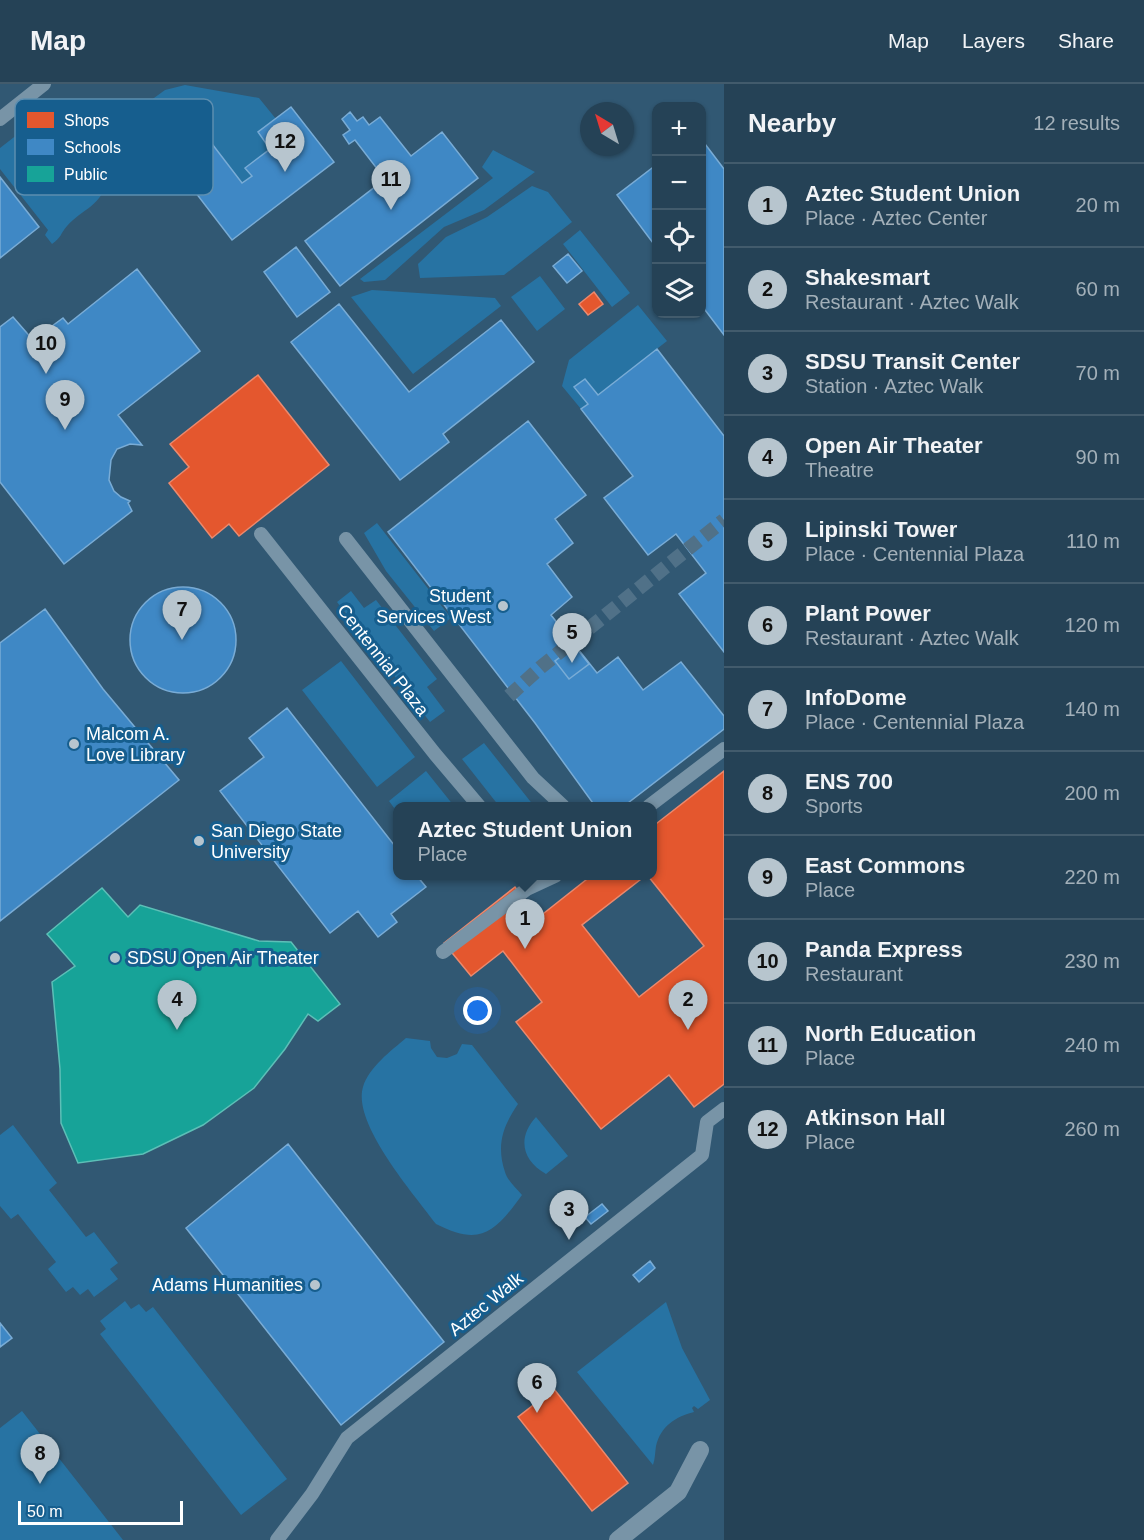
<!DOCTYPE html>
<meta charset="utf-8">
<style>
:root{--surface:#254256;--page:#314d60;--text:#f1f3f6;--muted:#a3b0b9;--line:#425b6c;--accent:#b7c5ce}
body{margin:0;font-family:Helvetica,sans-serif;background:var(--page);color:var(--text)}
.controls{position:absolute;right:18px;top:18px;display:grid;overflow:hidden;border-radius:12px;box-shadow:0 2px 4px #0004}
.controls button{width:54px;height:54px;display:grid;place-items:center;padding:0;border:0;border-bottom:2px solid var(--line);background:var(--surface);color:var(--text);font:30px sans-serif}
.compass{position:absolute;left:580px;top:18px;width:54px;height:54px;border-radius:50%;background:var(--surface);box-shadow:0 2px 4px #0004;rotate:322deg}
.scale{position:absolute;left:18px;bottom:15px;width:165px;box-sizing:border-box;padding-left:6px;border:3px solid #fff;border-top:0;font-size:16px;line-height:21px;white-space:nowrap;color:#fff;-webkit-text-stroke:4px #165e8e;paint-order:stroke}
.you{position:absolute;left:478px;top:927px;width:21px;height:21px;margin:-15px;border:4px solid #fff;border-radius:50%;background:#1a73e8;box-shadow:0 0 0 9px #1a73e833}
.badge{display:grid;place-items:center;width:39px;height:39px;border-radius:50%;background:var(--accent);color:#111;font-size:20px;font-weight:700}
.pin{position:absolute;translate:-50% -50px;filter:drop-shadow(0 2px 3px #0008)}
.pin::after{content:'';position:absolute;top:32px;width:21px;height:18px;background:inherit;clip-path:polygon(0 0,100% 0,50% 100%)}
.popup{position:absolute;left:393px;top:718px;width:264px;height:78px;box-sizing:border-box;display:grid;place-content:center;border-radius:12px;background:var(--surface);filter:drop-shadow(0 2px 4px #0005);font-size:20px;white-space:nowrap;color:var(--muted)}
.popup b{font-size:22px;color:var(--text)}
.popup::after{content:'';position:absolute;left:50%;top:100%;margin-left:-12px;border:12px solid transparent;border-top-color:var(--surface)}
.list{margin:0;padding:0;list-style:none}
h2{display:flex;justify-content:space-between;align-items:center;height:78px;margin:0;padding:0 24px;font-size:26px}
h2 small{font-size:20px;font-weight:400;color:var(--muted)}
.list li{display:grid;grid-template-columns:39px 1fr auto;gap:18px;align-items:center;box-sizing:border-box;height:84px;padding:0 24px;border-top:2px solid var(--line)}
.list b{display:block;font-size:22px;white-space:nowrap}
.list p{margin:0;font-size:20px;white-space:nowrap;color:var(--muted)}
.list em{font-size:20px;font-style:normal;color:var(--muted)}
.icon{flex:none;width:33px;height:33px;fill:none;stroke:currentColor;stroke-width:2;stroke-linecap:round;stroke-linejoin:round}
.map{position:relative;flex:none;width:724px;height:1456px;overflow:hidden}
header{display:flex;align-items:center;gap:36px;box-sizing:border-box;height:84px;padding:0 30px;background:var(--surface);border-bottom:2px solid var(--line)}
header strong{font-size:28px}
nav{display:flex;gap:33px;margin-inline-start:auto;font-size:21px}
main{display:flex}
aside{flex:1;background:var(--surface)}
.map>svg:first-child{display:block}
.green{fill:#2773a3}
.shops{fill:#e4572e;stroke:#ec896d;stroke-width:1.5}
.schools{fill:#3f88c5;stroke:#79acd6;stroke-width:1.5}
.public{fill:#17a398;stroke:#5dbfb7;stroke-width:1.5}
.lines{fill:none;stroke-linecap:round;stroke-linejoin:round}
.pedestrian-tunnel{stroke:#507188;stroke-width:14;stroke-dasharray:14 7;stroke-linecap:butt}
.pedestrian{stroke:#7894a7;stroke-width:14}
.minor{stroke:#7894a7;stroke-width:18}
.poi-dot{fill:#b7c5ce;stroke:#165e8e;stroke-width:2}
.labels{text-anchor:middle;stroke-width:6;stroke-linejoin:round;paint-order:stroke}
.poi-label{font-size:18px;fill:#fff;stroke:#165e8e;text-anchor:start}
.street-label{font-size:18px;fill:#fff;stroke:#165e8e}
.key{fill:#165e8e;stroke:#5c8eb0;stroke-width:1.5}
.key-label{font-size:16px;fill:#fff}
</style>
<header>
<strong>Map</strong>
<nav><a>Map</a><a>Layers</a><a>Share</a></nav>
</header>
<main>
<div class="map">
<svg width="724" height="1456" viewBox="0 0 724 1456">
<rect width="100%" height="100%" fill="#315873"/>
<!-- green -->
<path class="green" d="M 185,1 L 259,14 L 276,35 L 258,48 L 270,65 L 246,84 L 252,92 L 242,99 L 183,22 L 165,35 L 160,28 L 142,43 L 132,30 L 165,6 Z
M 49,26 L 68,45 L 107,96 C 102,122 82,125 67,142 C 60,150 62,153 52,160 L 45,151 L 48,146 L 0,85 L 0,64 Z
M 493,66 L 535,88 L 484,126 L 444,143 L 385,196 L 364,198 L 360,195 L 493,94 L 482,83 Z
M 532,102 L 548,108 L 572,138 L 504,191 L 420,194 L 418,180 L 446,153 L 487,133 Z
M 580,146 L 630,209 L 612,223 L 563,160 Z
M 540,192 L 565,225 L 537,247 L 511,213 Z
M 372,206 L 495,214 L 501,222 L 413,290 L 351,213 Z
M 638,221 L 667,257 L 598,311 L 575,304 L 588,320 L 581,325 L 562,302 L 569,276 Z
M 377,439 L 451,534 L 434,547 L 386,487 L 364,449 Z
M 351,507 L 364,524 L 376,516 L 437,595 L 427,603 L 445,627 L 430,638 L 337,518 Z
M 341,577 L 415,673 L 377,703 L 302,606 Z
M 484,659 L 534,722 L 499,722 L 462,675 Z
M 426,687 L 454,722 L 398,722 L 397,728 L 389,717 Z
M 406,954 L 430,957 L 431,964 L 437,973 L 447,974 L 457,970 L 462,960 L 472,961 L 518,1020 C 503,1042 496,1061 505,1088 C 507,1096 516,1104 522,1111 C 495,1148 481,1163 436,1140 C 415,1111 352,1040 363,1003 C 369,983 391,967 406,954 Z
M 536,1033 L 568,1072 L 546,1090 C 522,1076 517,1054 536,1033 Z
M 13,1041 L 57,1099 L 49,1106 L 86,1153 L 94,1148 L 118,1179 L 110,1185 L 118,1195 L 94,1213 L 88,1205 L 80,1211 L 73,1203 L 66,1208 L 48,1185 L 56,1178 L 18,1130 L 11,1135 L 0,1122 L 0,1051 Z
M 125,1217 L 131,1225 L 139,1220 L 146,1228 L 153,1223 L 287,1395 L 241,1431 L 100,1250 L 106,1245 L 100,1237 Z
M 666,1218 L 682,1264 L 710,1316 L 698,1325 L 694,1322 L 692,1324 L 694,1328 C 675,1333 661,1342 656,1362 C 655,1369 655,1375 653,1381 L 577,1288 Z
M 22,1327 L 123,1456 L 0,1456 L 0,1344 Z"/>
<!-- shops -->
<path class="shops" d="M 594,208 L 603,220 L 588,231 L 579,220 Z
M 258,291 L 329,381 L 239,452 L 229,440 L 212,454 L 169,399 L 189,383 L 170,360 Z
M 724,687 L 724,1000 L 694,1023 L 669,991 L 601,1045 L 516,938 L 542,918 L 503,867 L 471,892 L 444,859 L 515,803 L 539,833 L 591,792 L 645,792 L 582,841 L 639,913 L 704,862 L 648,792 L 652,792 L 652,743 Z
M 554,1305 L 628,1399 L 592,1427 L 518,1333 Z"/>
<!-- schools -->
<path class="schools" d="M 183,22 L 242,99 L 252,92 L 245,84 L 270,65 L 258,48 L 291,23 L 334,78 L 232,156 L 149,48 Z
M 350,28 L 357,37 L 363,33 L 369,41 L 380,33 L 411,72 L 442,48 L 478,94 L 340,202 L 305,157 L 385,95 L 355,56 L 349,60 L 343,51 L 350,46 L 342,35 Z
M 702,56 L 724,85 L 724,251 L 702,222 Z
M 656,81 L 656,163 L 617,111 Z
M 0,93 L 39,143 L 0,174 Z
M 296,163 L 330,208 L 297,233 L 264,188 Z
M 568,170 L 582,187 L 567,199 L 553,182 Z
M 137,185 L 200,267 L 118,331 L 142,361 L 130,360 L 117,365 L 111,376 L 109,396 L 114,407 L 121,413 L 130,417 L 128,419 L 132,427 L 64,480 L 0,398 L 0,243 L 13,233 L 33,256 L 63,234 L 68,240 Z
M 339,220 L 409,308 L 501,236 L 534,278 L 443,350 L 449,358 L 400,396 L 291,258 Z
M 657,265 L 724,352 L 724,568 L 679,510 L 706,489 L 676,450 L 648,471 L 604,414 L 633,392 L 581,325 L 588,320 L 574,303 L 585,295 L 598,311 Z
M 528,337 L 586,411 L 555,435 L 573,459 L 547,480 L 572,513 L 551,531 L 597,589 L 618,573 L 643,606 L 681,578 L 724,632 L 724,645 L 624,722 L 595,722 L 535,639 L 388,448 Z
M130 556a53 53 0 1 1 106 0a53 53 0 1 1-106 0Z
M 45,525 L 103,605 L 179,696 L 0,837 L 0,559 Z
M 575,562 L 589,580 L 569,595 L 555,577 Z
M 287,624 L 398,766 L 398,792 L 417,792 L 426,803 L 391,830 L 397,838 L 378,853 L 358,827 L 330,849 L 220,707 L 264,673 L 249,654 Z
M 288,1060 L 444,1258 L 341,1341 L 186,1144 Z
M 602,1120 L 608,1127 L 591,1140 L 585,1133 Z
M 650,1177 L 655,1184 L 639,1198 L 633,1191 Z
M 0,1239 L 12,1254 L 0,1263 Z"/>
<!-- public -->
<path class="public" d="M 102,804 L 128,833 L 140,821 L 259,857 L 291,858 L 340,920 L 318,937 L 308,930 L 285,965 L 254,1004 L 203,1041 L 143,1070 L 78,1079 L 61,1039 L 60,985 L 52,898 L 75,882 L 47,850 Z"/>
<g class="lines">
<!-- pedestrian-tunnel -->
<path class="pedestrian-tunnel" d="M 509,612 L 541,583 L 724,436"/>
<!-- pedestrian -->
<path class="pedestrian" d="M 0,35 L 44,0
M 261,450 L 435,670 L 479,722
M 346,455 L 533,694 L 563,722
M 649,722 L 724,665
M 443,868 L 527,805 L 555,792
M 277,1456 L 312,1410 L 347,1354 L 702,1071 L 707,1038 L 724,1025"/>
<!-- minor -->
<path class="minor" d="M 618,1456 L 678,1408 L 700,1366"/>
</g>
<!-- markers -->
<g class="poi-dot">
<circle cx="503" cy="522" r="6"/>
<circle cx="74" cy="660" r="6"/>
<circle cx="199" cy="757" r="6"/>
<circle cx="115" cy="874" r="6"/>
<circle cx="315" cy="1201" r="6"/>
</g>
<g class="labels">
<!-- poi labels -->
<g class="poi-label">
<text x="491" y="518" text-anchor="end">Student<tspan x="491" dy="21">Services West</tspan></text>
<text x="86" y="656">Malcom A.<tspan x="86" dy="21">Love Library</tspan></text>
<text x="211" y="753">San Diego State<tspan x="211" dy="21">University</tspan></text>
<text x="127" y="880">SDSU Open Air Theater</text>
<text x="303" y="1207" text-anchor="end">Adams Humanities</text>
</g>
<!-- street labels -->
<g class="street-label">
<text transform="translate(383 576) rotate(52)" y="6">Centennial Plaza</text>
<text transform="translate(486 1220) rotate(-39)" y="6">Aztec Walk</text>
</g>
</g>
<!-- legend -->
<rect x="15" y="15" width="198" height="96" rx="9" class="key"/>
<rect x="27" y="28" width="27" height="16" fill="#e4572e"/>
<rect x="27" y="55" width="27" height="16" fill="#3f88c5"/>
<rect x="27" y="82" width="27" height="16" fill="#17a398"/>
<g class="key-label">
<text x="64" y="42">Shops</text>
<text x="64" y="69">Schools</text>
<text x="64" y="96">Public</text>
</g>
</svg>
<div class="controls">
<button>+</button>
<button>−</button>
<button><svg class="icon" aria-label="locate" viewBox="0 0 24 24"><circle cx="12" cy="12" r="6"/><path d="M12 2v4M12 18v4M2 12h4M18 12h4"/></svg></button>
<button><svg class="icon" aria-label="layers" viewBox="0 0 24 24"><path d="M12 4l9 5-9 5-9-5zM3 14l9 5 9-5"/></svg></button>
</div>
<svg class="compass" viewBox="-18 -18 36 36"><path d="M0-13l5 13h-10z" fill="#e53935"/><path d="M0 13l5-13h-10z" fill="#a3b0b9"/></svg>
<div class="scale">50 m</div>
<div class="you"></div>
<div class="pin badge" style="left:525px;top:865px">1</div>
<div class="popup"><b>Aztec Student Union</b>Place</div>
<div class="pin badge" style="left:688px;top:946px">2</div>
<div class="pin badge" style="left:569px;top:1156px">3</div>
<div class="pin badge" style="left:177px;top:946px">4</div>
<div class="pin badge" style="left:572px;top:579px">5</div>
<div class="pin badge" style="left:537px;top:1329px">6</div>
<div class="pin badge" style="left:182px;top:556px">7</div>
<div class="pin badge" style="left:40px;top:1400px">8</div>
<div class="pin badge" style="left:65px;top:346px">9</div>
<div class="pin badge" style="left:46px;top:290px">10</div>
<div class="pin badge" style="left:391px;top:126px">11</div>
<div class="pin badge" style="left:285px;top:88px">12</div>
</div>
<aside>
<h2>Nearby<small>12 results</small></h2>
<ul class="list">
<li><span class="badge">1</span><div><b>Aztec Student Union</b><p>Place · Aztec Center</p></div><em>20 m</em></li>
<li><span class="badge">2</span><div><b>Shakesmart</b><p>Restaurant · Aztec Walk</p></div><em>60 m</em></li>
<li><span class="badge">3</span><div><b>SDSU Transit Center</b><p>Station · Aztec Walk</p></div><em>70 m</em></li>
<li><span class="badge">4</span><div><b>Open Air Theater</b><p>Theatre</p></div><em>90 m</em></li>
<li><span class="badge">5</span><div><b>Lipinski Tower</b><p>Place · Centennial Plaza</p></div><em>110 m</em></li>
<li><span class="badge">6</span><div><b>Plant Power</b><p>Restaurant · Aztec Walk</p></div><em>120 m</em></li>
<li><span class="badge">7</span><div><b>InfoDome</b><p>Place · Centennial Plaza</p></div><em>140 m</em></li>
<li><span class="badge">8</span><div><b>ENS 700</b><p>Sports</p></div><em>200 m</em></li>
<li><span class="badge">9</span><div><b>East Commons</b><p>Place</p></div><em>220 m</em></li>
<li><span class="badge">10</span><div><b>Panda Express</b><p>Restaurant</p></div><em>230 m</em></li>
<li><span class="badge">11</span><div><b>North Education</b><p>Place</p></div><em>240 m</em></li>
<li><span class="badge">12</span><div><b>Atkinson Hall</b><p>Place</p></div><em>260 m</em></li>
</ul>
</aside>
</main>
